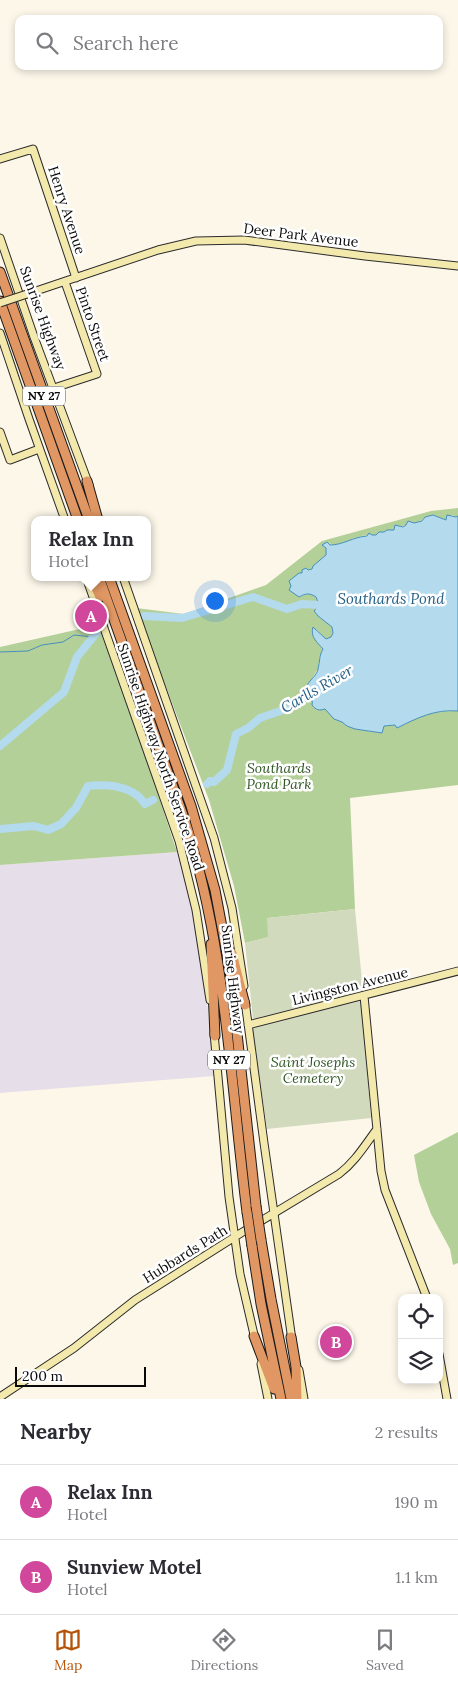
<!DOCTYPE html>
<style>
:root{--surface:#fff;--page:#f7f7f7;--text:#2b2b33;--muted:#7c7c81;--line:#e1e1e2;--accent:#b45309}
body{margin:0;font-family:Lora,serif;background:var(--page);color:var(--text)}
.controls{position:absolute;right:15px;bottom:15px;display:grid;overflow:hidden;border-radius:10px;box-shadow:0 2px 8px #0003}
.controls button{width:45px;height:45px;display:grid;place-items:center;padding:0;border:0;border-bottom:1px solid var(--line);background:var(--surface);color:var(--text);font:25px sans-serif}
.scale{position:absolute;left:15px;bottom:12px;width:131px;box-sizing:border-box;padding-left:5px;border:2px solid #090909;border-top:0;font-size:14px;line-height:18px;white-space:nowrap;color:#090909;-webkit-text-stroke:4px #fff;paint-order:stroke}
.you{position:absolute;left:214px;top:600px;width:18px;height:18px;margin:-12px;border:4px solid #fff;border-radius:50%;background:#1a73e8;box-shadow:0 0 0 8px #1a73e833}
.badge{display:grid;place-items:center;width:32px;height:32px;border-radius:50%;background:var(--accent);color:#fff;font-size:16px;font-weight:700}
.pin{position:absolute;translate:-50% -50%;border:2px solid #fff;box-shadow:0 1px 5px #0006}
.popup{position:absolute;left:31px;top:516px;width:120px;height:65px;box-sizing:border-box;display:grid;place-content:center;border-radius:10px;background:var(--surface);filter:drop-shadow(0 1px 4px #0005);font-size:16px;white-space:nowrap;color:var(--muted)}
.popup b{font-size:19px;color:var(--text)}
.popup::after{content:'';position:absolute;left:50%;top:100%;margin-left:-10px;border:10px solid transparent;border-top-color:var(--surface)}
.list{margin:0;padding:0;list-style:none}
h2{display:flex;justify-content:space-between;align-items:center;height:65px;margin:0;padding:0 20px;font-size:21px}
h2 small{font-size:16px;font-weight:400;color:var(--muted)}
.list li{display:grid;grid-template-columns:32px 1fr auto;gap:15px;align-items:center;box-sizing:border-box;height:75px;padding:0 20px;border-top:1px solid var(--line)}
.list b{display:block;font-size:19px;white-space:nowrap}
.list p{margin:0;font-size:16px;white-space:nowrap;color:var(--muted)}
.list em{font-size:16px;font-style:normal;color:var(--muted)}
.icon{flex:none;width:28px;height:28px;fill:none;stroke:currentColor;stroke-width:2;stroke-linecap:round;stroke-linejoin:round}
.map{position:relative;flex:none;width:458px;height:1399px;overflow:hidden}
.search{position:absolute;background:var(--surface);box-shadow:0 2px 8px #0003;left:15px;right:15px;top:15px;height:55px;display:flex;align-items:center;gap:12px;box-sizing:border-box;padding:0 18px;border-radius:10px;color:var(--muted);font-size:19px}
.sheet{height:215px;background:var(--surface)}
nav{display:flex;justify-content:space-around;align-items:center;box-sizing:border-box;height:70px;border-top:1px solid var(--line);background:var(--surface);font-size:14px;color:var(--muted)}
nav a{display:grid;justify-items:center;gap:2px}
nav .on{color:var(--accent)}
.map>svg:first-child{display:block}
.industrial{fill:#e6dee8}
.forest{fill:#b4d099}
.cemetery{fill:#d2dabe}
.water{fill:#b4daed;stroke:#4590ba}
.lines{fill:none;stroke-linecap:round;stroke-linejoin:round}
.stream{stroke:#4590ba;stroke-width:1}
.river{stroke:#b4daed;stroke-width:8}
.secondary-casing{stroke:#2b2b2b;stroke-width:9}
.highway-casing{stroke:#1a1a1a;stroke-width:11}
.secondary{stroke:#f4e9ac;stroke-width:7}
.highway{stroke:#e09763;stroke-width:9}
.secondary-bridge-casing{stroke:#2b2b2b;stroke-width:9;stroke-linecap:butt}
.highway-bridge-casing{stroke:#1a1a1a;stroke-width:11;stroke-linecap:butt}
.secondary-bridge{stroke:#f4e9ac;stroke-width:7}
.highway-bridge{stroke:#e09763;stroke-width:9}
.labels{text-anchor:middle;stroke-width:5;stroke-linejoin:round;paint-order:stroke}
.shield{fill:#fff;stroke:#535353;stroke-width:1}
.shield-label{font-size:12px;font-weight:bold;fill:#090909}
.street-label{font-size:14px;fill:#090909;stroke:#fff}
.park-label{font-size:14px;font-style:italic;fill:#305724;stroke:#fff}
.water-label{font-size:15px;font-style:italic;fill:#256189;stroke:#fff}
</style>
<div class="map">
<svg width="458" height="1399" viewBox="0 0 458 1399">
<rect width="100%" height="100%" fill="#fcf7e9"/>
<!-- industrial -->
<path class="industrial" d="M 177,852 L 199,915 L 214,1076 L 0,1093 L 0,865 Z"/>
<!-- forest -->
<path class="forest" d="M 458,508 L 458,516 L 456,517 L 452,515 L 446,520 L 433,515 L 425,517 C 420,524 404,527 395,526 L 394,530 L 387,530 L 384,532 L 379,532 L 376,535 C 370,535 364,535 359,537 C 348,539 337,550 327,542 L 322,545 L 326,548 L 326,555 L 312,569 L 302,573 L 294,591 L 299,597 C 318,588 319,601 318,616 L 332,627 L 333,633 L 331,637 L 326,639 L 317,630 L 313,637 L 323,649 L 320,656 L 318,669 L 308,685 L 313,701 L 328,711 L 334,719 L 342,722 L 347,726 L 361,730 L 381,733 L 384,726 L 395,725 L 397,727 C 419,717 434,710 458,711 L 458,785 L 350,798 L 355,909 L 268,918 L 269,937 L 245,943 L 234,886 L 209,800 L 136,608 L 184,614 L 266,585 L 322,541 L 431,511 Z
M 102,624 L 177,852 L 0,865 L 0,647 Z
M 458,1132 L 458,1263 L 453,1265 L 450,1249 L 431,1214 L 419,1182 L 414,1155 Z"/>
<!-- cemetery -->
<path class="cemetery" d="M 355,909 L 363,991 L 253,1019 L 245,943 L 268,937 L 267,918 Z
M 361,1001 L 371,1118 L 267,1129 L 252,1027 Z"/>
<!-- water -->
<path class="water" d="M 433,515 L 446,520 L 447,515 L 456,517 L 458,516 L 458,711 C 435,709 417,718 397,728 L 395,725 L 384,726 L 382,733 L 355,729 L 347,726 L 342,722 L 334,719 L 325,709 C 319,711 316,710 312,705 C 314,697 306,692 307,686 C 309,680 317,676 318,669 C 320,661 319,656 323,649 C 317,642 310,637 313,627 L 326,639 L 331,637 L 333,633 L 332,627 L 318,616 L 314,611 L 319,605 L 316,597 C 310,593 306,593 299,597 L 289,590 L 291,586 L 289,581 L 299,573 L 302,573 L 302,570 L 306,568 L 308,570 L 312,569 L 313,566 L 326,555 L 326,548 L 322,545 L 327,542 L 330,545 C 343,545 353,537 367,536 L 369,533 L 372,535 L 376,535 L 379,532 L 384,532 L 387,530 L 394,530 L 395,525 L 403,527 L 406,525 L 408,521 L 414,523 L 422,521 L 425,517 Z"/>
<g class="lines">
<!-- stream -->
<path class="stream" d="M 0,652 L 28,651 L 42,645 L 63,642 L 74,635 L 93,637"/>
<!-- river -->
<path class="river" d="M 144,616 L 182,618 L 253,597 L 287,609 L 302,604 L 319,605 L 328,609
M 0,746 L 64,692 L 77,657 L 98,631
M 207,784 L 210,781 L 214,782 L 227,770 L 236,734 L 248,728 L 260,718 L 289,708 L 318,687
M 0,829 L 34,826 L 48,830 L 61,824 L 76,808 L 88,786 C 108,784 133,786 145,804 L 153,800"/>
<defs>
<path id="secondary" d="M 0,159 L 33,149 L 76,278
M 0,238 L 34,337 L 89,485
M 27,294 L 158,250 L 196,241 L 244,240 L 365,256 L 458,266
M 0,333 L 29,419 L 65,520
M 54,388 L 97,374 L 65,282
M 0,432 L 10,460 L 39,449
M 86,577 L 179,841 L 196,910 L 210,1000
M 123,577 L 214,838 L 232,908 L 244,986
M 364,996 L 381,1171 L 385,1190 L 427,1298
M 245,1001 L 264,1143 L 292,1340
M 248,1025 L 458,971
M 214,1033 L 229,1197 L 240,1274 L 255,1339
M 439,1354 L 447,1399
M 261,1364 L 268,1399
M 299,1370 L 304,1399
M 0,1397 L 74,1348 L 135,1300 L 241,1233 L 339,1174 C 355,1162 365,1145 377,1129"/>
<path id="highway" d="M 0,272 L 89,520
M 0,301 L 78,520
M 87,481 L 98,520
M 91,577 L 100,597
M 99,577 L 184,818 C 226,945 230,1080 247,1212
M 109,577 L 191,806 L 215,890 L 230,970 L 256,1206
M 211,944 L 215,1036
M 232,953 L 245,1005
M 261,1240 L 271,1299 L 291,1399
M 252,1246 L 261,1304 L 281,1399
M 254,1336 L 274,1389
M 291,1337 L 296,1367 L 297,1399"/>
</defs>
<!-- secondary casing -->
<use href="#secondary" class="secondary-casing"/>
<!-- highway casing -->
<use href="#highway" class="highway-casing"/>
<!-- secondary -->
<use href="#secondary" class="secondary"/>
<!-- highway -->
<use href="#highway" class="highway"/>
<defs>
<path id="secondary-bridge" d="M 0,303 L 27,294"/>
<path id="highway-bridge" d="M 256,1206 L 261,1240
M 247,1212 L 252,1246"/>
</defs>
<!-- secondary-bridge casing -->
<use href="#secondary-bridge" class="secondary-bridge-casing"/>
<!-- highway-bridge casing -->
<use href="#highway-bridge" class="highway-bridge-casing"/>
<!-- secondary-bridge -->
<use href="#secondary-bridge" class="secondary-bridge"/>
<!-- highway-bridge -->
<use href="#highway-bridge" class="highway-bridge"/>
</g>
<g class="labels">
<!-- shield labels -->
<g class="shield">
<rect x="23" y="386.5" width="42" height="19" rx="4"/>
<rect x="208" y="1050.5" width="42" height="19" rx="4"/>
</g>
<g class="shield-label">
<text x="44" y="400">NY 27</text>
<text x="229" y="1064">NY 27</text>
</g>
<!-- street labels -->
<g class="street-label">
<text transform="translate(67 210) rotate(72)" y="5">Henry Avenue</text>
<text transform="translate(301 235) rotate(7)" y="5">Deer Park Avenue</text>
<text transform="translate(43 318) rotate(70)" y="5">Sunrise Highway</text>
<text transform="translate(93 324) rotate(71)" y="5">Pinto Street</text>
<text transform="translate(161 757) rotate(71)" y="5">Sunrise Highway North Service Road</text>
<text transform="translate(233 979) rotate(83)" y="5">Sunrise Highway</text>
<text transform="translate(350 986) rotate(-14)" y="5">Livingston Avenue</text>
<text transform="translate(185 1254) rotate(-32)" y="5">Hubbards Path</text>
</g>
<!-- park labels -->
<g class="park-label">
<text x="279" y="773">Southards<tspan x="279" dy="16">Pond Park</tspan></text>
<text x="313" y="1067">Saint Josephs<tspan x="313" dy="16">Cemetery</tspan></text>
</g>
<!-- water labels -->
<g class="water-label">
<text x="391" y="604">Southards Pond</text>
<text transform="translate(317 689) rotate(-30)" y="5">Carlls River</text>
</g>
</g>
</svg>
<div class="controls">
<button><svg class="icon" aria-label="locate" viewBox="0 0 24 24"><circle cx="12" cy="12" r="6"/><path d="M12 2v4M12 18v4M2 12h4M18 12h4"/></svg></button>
<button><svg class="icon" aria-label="layers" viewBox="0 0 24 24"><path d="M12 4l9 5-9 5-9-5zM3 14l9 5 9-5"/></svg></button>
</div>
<div class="scale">200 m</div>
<div class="you"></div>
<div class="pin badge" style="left:91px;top:616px;background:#d1479c">A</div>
<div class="popup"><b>Relax Inn</b>Hotel</div>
<div class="pin badge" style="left:336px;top:1342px;background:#d1479c">B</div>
<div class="search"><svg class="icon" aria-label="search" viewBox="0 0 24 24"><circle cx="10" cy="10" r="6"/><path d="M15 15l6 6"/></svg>Search here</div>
</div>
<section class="sheet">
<h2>Nearby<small>2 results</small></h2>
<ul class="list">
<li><span class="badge" style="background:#d1479c">A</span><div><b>Relax Inn</b><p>Hotel</p></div><em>190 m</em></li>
<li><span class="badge" style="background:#d1479c">B</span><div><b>Sunview Motel</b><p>Hotel</p></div><em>1.1 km</em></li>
</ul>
</section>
<nav>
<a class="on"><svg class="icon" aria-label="map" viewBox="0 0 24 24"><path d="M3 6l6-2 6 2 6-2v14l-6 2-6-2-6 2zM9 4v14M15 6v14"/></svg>Map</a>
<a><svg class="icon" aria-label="directions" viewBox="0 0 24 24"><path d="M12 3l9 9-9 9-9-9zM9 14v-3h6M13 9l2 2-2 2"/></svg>Directions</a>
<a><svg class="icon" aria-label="saved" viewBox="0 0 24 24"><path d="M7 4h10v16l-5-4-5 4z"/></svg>Saved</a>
</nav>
